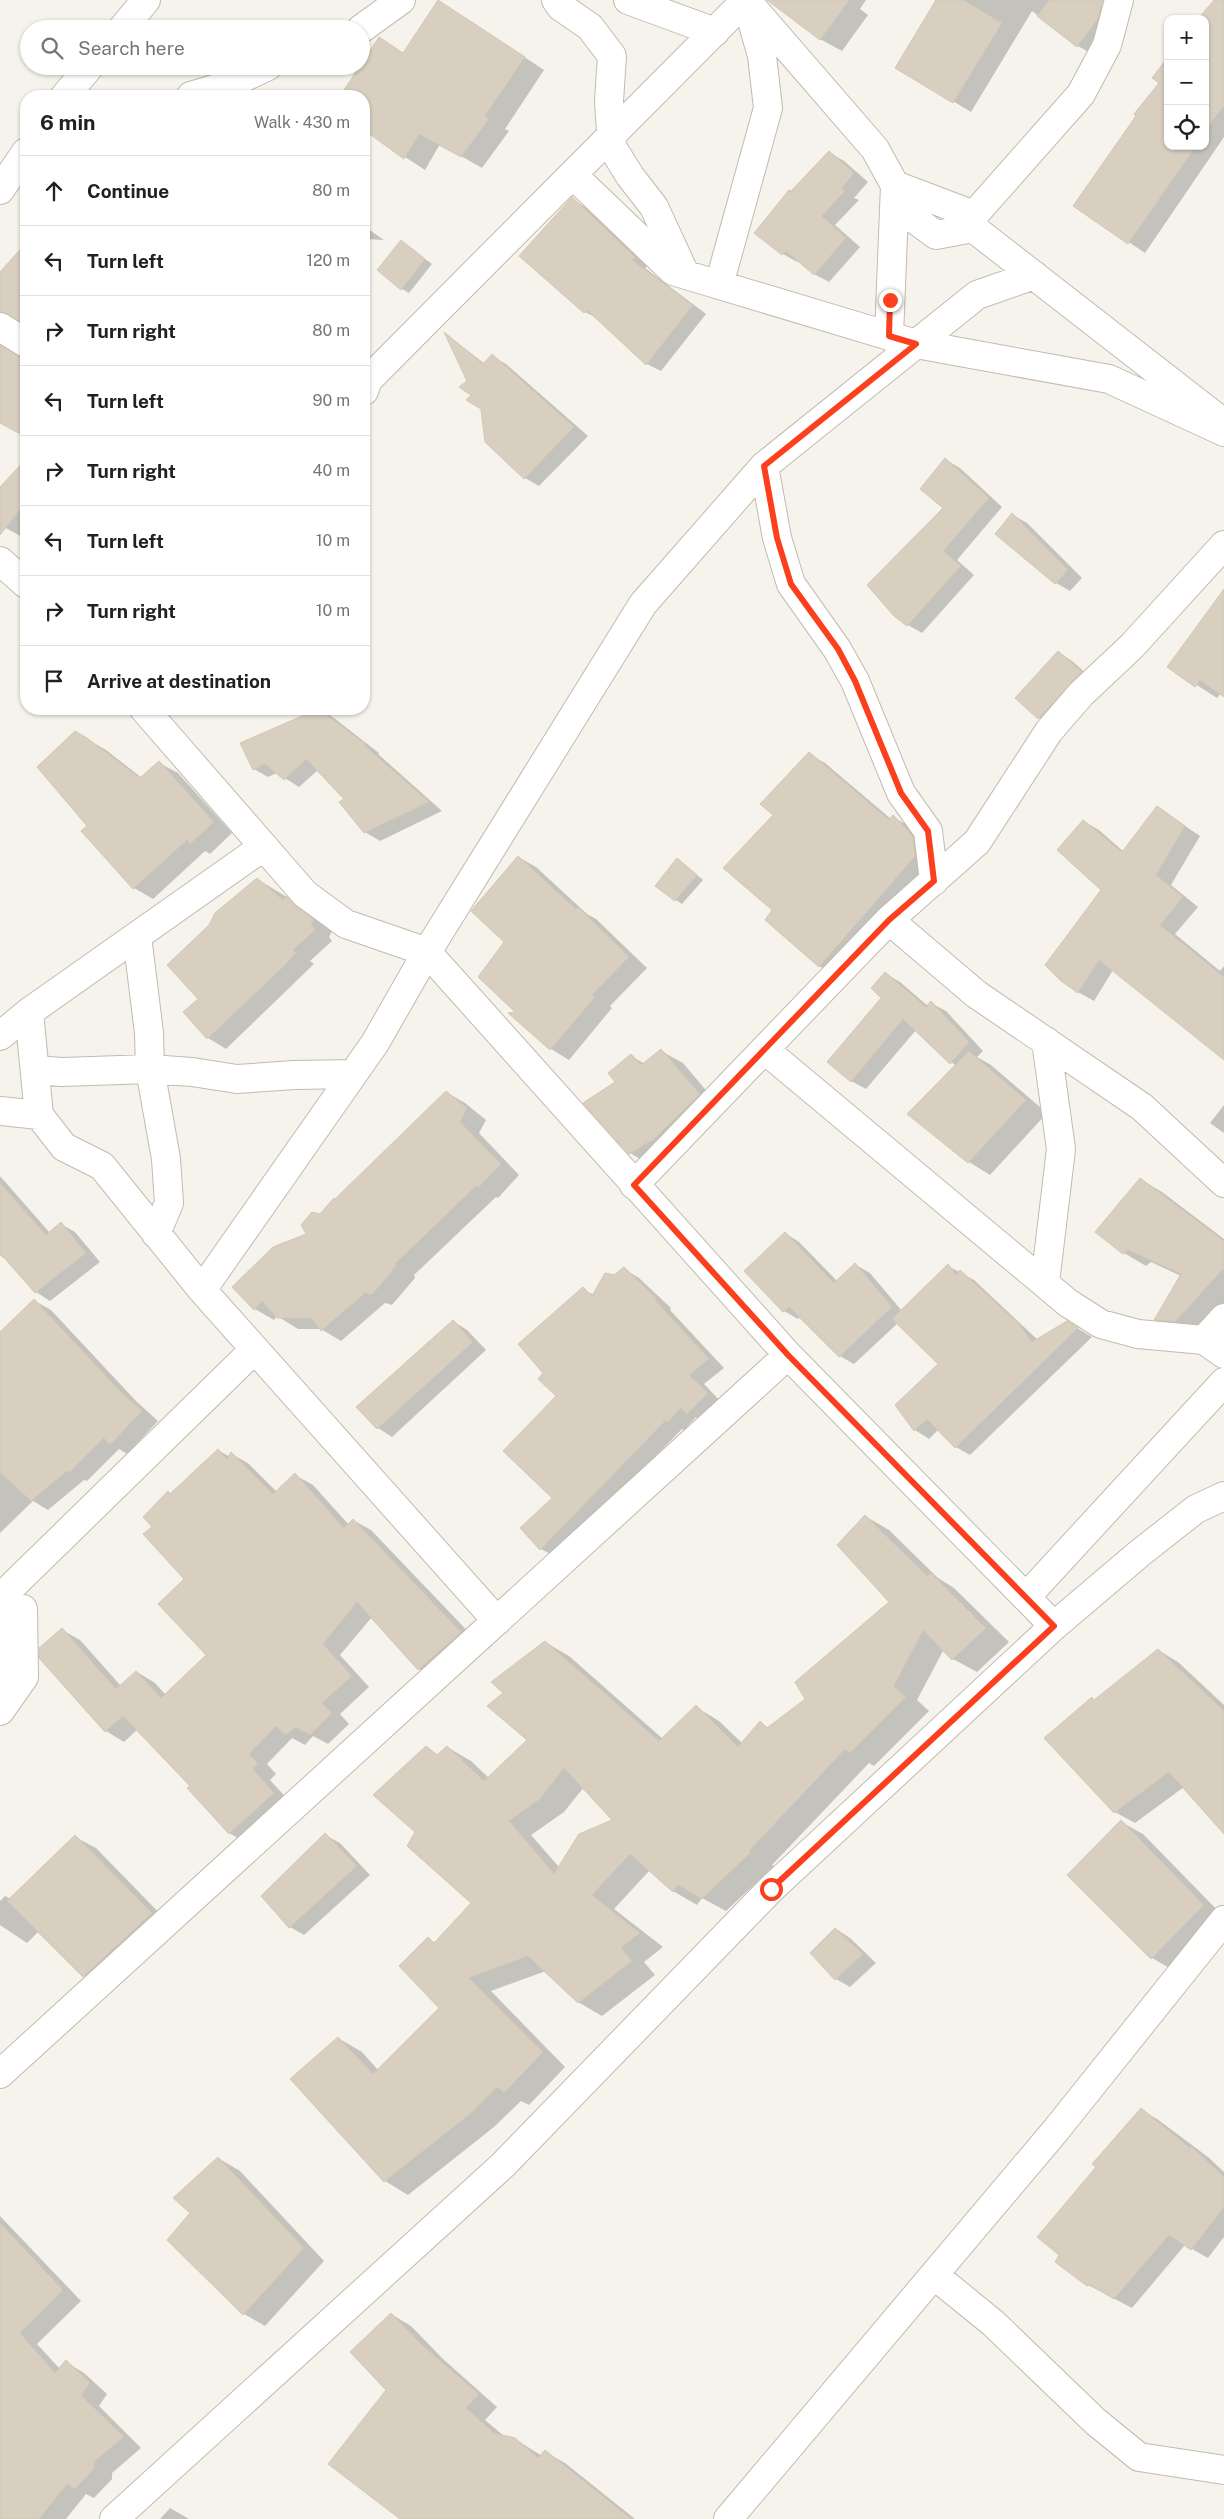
<!DOCTYPE html>
<meta charset="utf-8">
<style>
:root{--surface:#fff;--page:#f2f2f2;--text:#202124;--muted:#757577;--line:#e0e0e0}
body{margin:0;font-family:"Public Sans",sans-serif;background:var(--page);color:var(--text)}
.controls{position:absolute;right:15px;top:15px;display:grid;overflow:hidden;border-radius:10px;box-shadow:0 1px 4px #0004}
.controls button{width:45px;height:45px;display:grid;place-items:center;padding:0;border:0;border-bottom:1px solid var(--line);background:var(--surface);color:var(--text);font:25px sans-serif}
.stop{position:absolute;width:15px;height:15px;margin:-11px;border:4px solid #fc3f1d;border-radius:50%;background:#fff}
.stop.end{background:#fc3f1d;border-color:#fff;box-shadow:0 1px 5px #0008}
.list{margin:0;padding:0;list-style:none}
h2{display:flex;justify-content:space-between;align-items:center;height:65px;margin:0;padding:0 20px;font-size:21px}
h2 small{font-size:16px;font-weight:400;color:var(--muted)}
.list li{display:grid;grid-template-columns:32px 1fr auto;gap:15px;align-items:center;box-sizing:border-box;height:70px;padding:0 20px;border-top:1px solid var(--line)}
.list b{display:block;font-size:19px;white-space:nowrap}
.list em{font-size:16px;font-style:normal;color:var(--muted)}
.icon{flex:none;width:28px;height:28px;fill:none;stroke:currentColor;stroke-width:2;stroke-linecap:round;stroke-linejoin:round}
.map{position:relative;flex:none;width:1224px;height:2519px;overflow:hidden}
.search{position:absolute;background:var(--surface);box-shadow:0 1px 4px #0004;left:20px;top:20px;width:350px;height:55px;display:flex;align-items:center;gap:12px;box-sizing:border-box;padding:0 18px;border-radius:28px;color:var(--muted);font-size:19px}
.panel{position:absolute;background:var(--surface);box-shadow:0 1px 4px #0004;left:20px;top:90px;width:350px;height:625px;border-radius:20px}
.map>svg:first-child{display:block}
.shadow{fill:#0003;fill-rule:evenodd}
.building{fill:#d8cfc1;stroke:#d3c7b4;fill-rule:evenodd}
.lines{fill:none;stroke-linecap:round;stroke-linejoin:round}
.minor-casing{stroke:#c2bbae;stroke-width:30}
.minor{stroke:#fff;stroke-width:28}
.route{stroke:#fc3f1d;stroke-width:6}
</style>
<div class="map">
<svg width="1224" height="2519" viewBox="0 0 1224 2519">
<rect width="100%" height="100%" fill="#f6f3ec"/>
<!-- shadow -->
<path class="shadow" d="M 768,0 L 866,0 L 860,9 L 868,15 L 842,51 L 820,39 Z
M 937,0 L 1095,0 L 1117,17 L 1094,55 L 1078,46 L 1032,11 L 971,112 L 896,67 Z
M 1216,0 L 1224,0 L 1224,137 L 1145,253 L 1075,206 L 1160,83 L 1168,60 L 1168,146 L 1205,146 L 1205,19 Z
M 459,14 L 544,70 L 505,129 L 509,131 L 482,168 L 440,144 L 425,170 L 382,142 L 388,134 L 364,118 L 364,96 L 341,96 L 379,39 L 404,54 Z
M 830,153 L 844,161 L 868,182 L 854,198 L 859,200 L 835,225 L 860,247 L 829,282 L 814,274 L 799,260 L 797,262 L 783,254 L 791,193 Z
M 572,199 L 585,207 L 648,265 L 645,268 L 706,314 L 661,371 L 647,364 L 599,319 L 585,312 Z
M 364,226 L 384,240 L 364,239 Z
M 402,242 L 432,264 L 409,293 L 402,289 Z
M 26,245 L 26,323 L 13,318 L 1,324 L 0,274 Z
M 447,335 L 485,364 L 492,356 L 506,364 L 588,436 L 539,486 L 525,478 L 473,395 L 469,381 Z
M 0,337 L 13,354 L 26,358 L 26,437 L 0,422 Z
M 946,460 L 960,468 L 1002,507 L 957,560 L 974,575 L 922,633 L 908,625 L 945,508 Z
M 26,461 L 26,528 L 20,536 L 6,528 L 0,521 L 0,489 Z
M 1013,515 L 1027,523 L 1082,578 L 1070,591 L 1056,583 Z
M 1224,602 L 1224,695 L 1221,693 L 1217,698 L 1169,667 Z
M 1058,652 L 1072,661 L 1095,681 L 1053,727 L 1039,718 L 1017,698 Z
M 320,709 L 334,718 L 379,753 L 378,754 L 442,811 L 380,841 L 365,832 L 346,799 L 318,770 L 299,787 L 277,773 L 268,777 L 254,769 L 242,743 Z
M 75,732 L 106,750 L 142,778 L 159,763 L 178,773 L 232,833 L 210,854 L 205,851 L 153,899 L 134,888 L 82,832 L 89,826 Z
M 809,754 L 825,763 L 891,819 L 893,817 L 909,826 L 932,866 L 836,975 L 819,966 L 775,815 Z
M 1157,807 L 1200,836 L 1171,885 L 1198,907 L 1175,934 L 1220,971 L 1224,966 L 1224,1059 L 1113,970 L 1094,1001 L 1078,992 L 1102,890 L 1083,821 L 1099,830 L 1124,852 Z
M 518,857 L 536,867 L 587,914 L 596,919 L 647,968 L 610,1006 L 612,1008 L 569,1060 L 551,1049 L 511,1014 L 518,1012 L 505,942 Z
M 678,859 L 703,880 L 682,904 L 676,900 Z
M 257,879 L 305,908 L 332,931 L 329,937 L 332,941 L 310,961 L 314,964 L 226,1049 L 208,1038 L 185,1012 L 200,999 Z
M 886,974 L 900,982 L 928,1006 L 931,1003 L 946,1011 L 983,1051 L 977,1057 L 991,1065 L 1047,1113 L 990,1175 L 969,1162 L 909,1114 L 956,1066 L 916,1030 L 866,1089 L 851,1081 L 883,998 Z
M 661,1051 L 683,1063 L 720,1107 L 652,1166 L 630,1153 L 616,1083 L 631,1056 L 645,1064 Z
M 446,1092 L 465,1103 L 486,1120 L 479,1133 L 519,1175 L 498,1198 L 496,1197 L 414,1275 L 415,1278 L 392,1305 L 385,1303 L 341,1341 L 321,1329 L 298,1329 L 277,1316 L 274,1320 L 255,1309 L 234,1287 L 308,1234 L 320,1216 Z
M 1224,1105 L 1224,1133 L 1210,1123 Z
M 0,1176 L 50,1233 L 61,1224 L 75,1232 L 100,1262 L 50,1301 L 36,1292 L 11,1264 L 0,1255 Z
M 1140,1179 L 1162,1192 L 1224,1239 L 1224,1303 L 1197,1333 L 1177,1331 L 1156,1319 L 1181,1276 L 1151,1262 L 1146,1266 L 1124,1253 L 1097,1231 Z
M 785,1233 L 799,1242 L 838,1282 L 856,1265 L 870,1273 L 902,1311 L 948,1266 L 974,1280 L 1038,1340 L 1067,1322 L 1092,1337 L 970,1455 L 956,1447 L 939,1429 L 929,1439 L 915,1430 L 939,1364 L 898,1323 L 854,1364 L 840,1356 L 801,1317 L 798,1319 L 784,1311 Z
M 624,1269 L 639,1278 L 671,1308 L 670,1310 L 724,1368 L 704,1384 L 722,1403 L 703,1421 L 696,1417 L 684,1430 L 682,1429 L 556,1557 L 541,1549 L 554,1498 L 558,1396 L 545,1373 L 583,1289 L 594,1295 Z
M 35,1301 L 51,1310 L 136,1401 L 158,1421 L 127,1454 L 119,1449 L 87,1481 L 84,1480 L 48,1510 L 33,1501 L 0,1533 L 0,1334 Z
M 453,1321 L 467,1330 L 486,1350 L 392,1437 L 378,1428 Z
M 218,1450 L 230,1457 L 232,1454 L 249,1464 L 277,1492 L 295,1475 L 313,1485 L 349,1525 L 353,1520 L 371,1530 L 479,1643 L 437,1679 L 419,1669 L 372,1617 L 340,1655 L 369,1687 L 340,1714 L 349,1724 L 328,1744 L 313,1736 L 305,1745 L 292,1738 L 267,1764 L 276,1774 L 270,1780 L 292,1804 L 247,1843 L 229,1833 L 192,1786 L 138,1729 L 124,1742 L 106,1731 L 62,1630 L 80,1640 L 121,1686 L 137,1672 L 155,1683 L 166,1695 L 208,1655 L 185,1579 L 153,1527 L 171,1495 Z
M 865,1516 L 889,1530 L 938,1578 L 954,1588 L 1009,1642 L 977,1672 L 953,1659 L 944,1649 L 917,1700 L 929,1711 L 874,1766 L 869,1763 L 772,1865 L 774,1866 L 726,1911 L 702,1898 L 697,1905 L 673,1891 L 650,1870 L 614,1909 L 663,1947 L 644,1962 L 655,1975 L 602,2016 L 578,2002 L 546,1971 L 491,1991 L 565,2067 L 529,2105 L 521,2101 L 494,2127 L 408,2195 L 385,2181 L 338,2038 L 362,2052 L 378,2070 L 441,2008 L 428,1939 L 436,1943 L 473,1903 L 417,1832 L 426,1748 L 439,1755 L 447,1747 L 471,1761 L 489,1778 L 529,1740 L 505,1693 L 545,1642 L 569,1656 L 663,1739 L 696,1707 L 719,1721 L 743,1744 L 761,1723 L 769,1728 L 807,1699 L 891,1602 ZM 584,1787 L 614,1820 L 559,1867 L 531,1835 L 564,1812 Z
M 1158,1650 L 1178,1662 L 1224,1705 L 1224,1832 L 1184,1787 L 1135,1823 L 1115,1812 L 1092,1699 L 1095,1701 Z
M 1121,1822 L 1143,1834 L 1224,1917 L 1173,1970 L 1152,1958 Z
M 325,1835 L 340,1843 L 370,1875 L 304,1935 L 290,1927 Z
M 75,1837 L 96,1848 L 171,1925 L 104,1988 L 84,1976 L 39,1931 L 27,1943 L 0,1925 L 0,1901 L 5,1896 L 11,1899 Z
M 836,1929 L 850,1938 L 876,1963 L 850,1987 L 836,1979 Z
M 1141,2110 L 1157,2119 L 1208,2157 L 1224,2172 L 1224,2237 L 1208,2258 L 1185,2245 L 1132,2308 L 1088,2285 L 1098,2167 Z
M 218,2158 L 240,2171 L 324,2261 L 265,2326 L 244,2314 L 191,2213 Z
M 0,2216 L 81,2301 L 37,2344 L 60,2369 L 66,2362 L 84,2373 L 107,2394 L 99,2406 L 141,2448 L 112,2473 L 112,2479 L 94,2498 L 86,2494 L 66,2519 L 6,2519 L 0,2517 Z
M 391,2314 L 411,2326 L 443,2359 L 497,2407 L 485,2420 L 504,2436 L 515,2439 L 542,2456 L 545,2452 L 565,2463 L 635,2519 L 402,2519 L 388,2390 Z
M 170,2508 L 189,2519 L 160,2519 Z"/>
<!-- building -->
<path class="building" d="M 438,0 L 525,57 L 485,116 L 489,119 L 461,157 L 419,134 L 404,159 L 364,130 L 364,96 L 340,96 L 379,37 L 403,53 Z
M 767,0 L 849,0 L 820,40 Z
M 936,0 L 963,0 L 1002,23 L 953,103 L 895,68 Z
M 1049,0 L 1103,0 L 1097,20 L 1077,47 L 1037,16 Z
M 1214,0 L 1224,0 L 1224,106 L 1205,130 L 1205,19 L 1198,19 Z
M 1168,57 L 1168,146 L 1196,146 L 1128,244 L 1073,206 L 1136,116 L 1134,114 L 1159,83 L 1152,78 Z
M 829,151 L 854,173 L 841,189 L 845,191 L 822,216 L 846,238 L 814,275 L 786,251 L 782,255 L 754,233 L 789,190 L 791,191 Z
M 572,197 L 635,257 L 632,260 L 693,305 L 646,365 L 587,310 L 584,313 L 519,256 Z
M 401,240 L 425,259 L 401,290 L 377,270 Z
M 26,243 L 26,325 L 0,311 L 0,272 Z
M 444,332 L 483,364 L 492,354 L 574,427 L 524,479 L 485,442 L 481,409 L 466,400 L 471,395 L 459,387 L 467,381 Z
M 0,345 L 18,356 L 26,359 L 26,437 L 0,423 Z
M 945,458 L 989,498 L 943,551 L 961,566 L 907,626 L 894,616 L 867,585 L 943,508 L 920,489 Z
M 26,459 L 26,502 L 0,535 L 0,487 Z
M 1012,513 L 1068,570 L 1055,584 L 995,534 Z
M 1224,589 L 1224,697 L 1200,680 L 1195,687 L 1167,667 Z
M 1058,651 L 1082,672 L 1038,719 L 1015,698 Z
M 318,709 L 366,744 L 364,745 L 429,802 L 364,833 L 339,802 L 344,799 L 306,759 L 284,780 L 265,764 L 253,770 L 240,743 Z
M 75,731 L 87,738 L 140,778 L 159,761 L 214,822 L 190,844 L 187,840 L 133,889 L 81,831 L 87,826 L 37,767 Z
M 809,752 L 889,820 L 893,815 L 907,829 L 913,837 L 915,856 L 819,967 L 765,920 L 772,910 L 723,868 L 773,815 L 760,804 Z
M 1157,806 L 1185,826 L 1156,875 L 1183,897 L 1160,925 L 1224,977 L 1224,1060 L 1099,960 L 1078,993 L 1061,981 L 1045,965 L 1101,890 L 1057,850 L 1083,820 L 1122,852 Z
M 518,856 L 576,909 L 578,907 L 629,957 L 592,995 L 595,997 L 550,1050 L 508,1013 L 515,1012 L 478,977 L 504,942 L 471,911 Z
M 677,858 L 697,875 L 675,901 L 655,886 Z
M 257,878 L 283,900 L 286,896 L 314,920 L 311,925 L 315,930 L 293,950 L 296,953 L 284,966 L 207,1039 L 183,1012 L 198,999 L 167,965 L 209,925 L 215,913 Z
M 885,972 L 926,1007 L 931,1001 L 969,1042 L 950,1064 L 903,1019 L 851,1082 L 827,1062 L 881,998 L 871,988 Z
M 661,1049 L 700,1094 L 654,1139 L 629,1154 L 583,1103 L 615,1082 L 608,1073 L 631,1054 L 641,1065 Z
M 969,1051 L 1026,1100 L 968,1163 L 907,1114 Z
M 446,1091 L 467,1108 L 460,1122 L 501,1164 L 478,1188 L 476,1186 L 395,1264 L 396,1266 L 372,1295 L 365,1293 L 321,1331 L 311,1318 L 277,1318 L 262,1301 L 254,1310 L 232,1287 L 273,1247 L 306,1234 L 301,1225 L 312,1212 L 320,1214 L 334,1198 L 335,1199 Z
M 1140,1178 L 1224,1241 L 1224,1268 L 1175,1322 L 1154,1320 L 1181,1274 L 1128,1250 L 1123,1254 L 1095,1232 Z
M 0,1183 L 46,1235 L 61,1222 L 86,1253 L 35,1293 L 0,1253 Z
M 785,1232 L 834,1283 L 855,1263 L 892,1307 L 839,1357 L 789,1307 L 783,1312 L 744,1271 Z
M 948,1264 L 956,1275 L 960,1270 L 1018,1323 L 1032,1342 L 1067,1321 L 1078,1328 L 955,1448 L 927,1419 L 914,1431 L 895,1405 L 938,1364 L 892,1319 Z
M 624,1267 L 657,1299 L 655,1300 L 709,1359 L 689,1375 L 708,1393 L 687,1414 L 681,1408 L 668,1422 L 666,1420 L 540,1550 L 520,1528 L 552,1498 L 503,1451 L 556,1396 L 538,1379 L 543,1373 L 518,1344 L 583,1287 L 592,1296 L 605,1273 L 614,1275 Z
M 34,1299 L 119,1390 L 142,1411 L 110,1445 L 104,1438 L 70,1472 L 67,1471 L 31,1501 L 0,1472 L 0,1332 Z
M 453,1320 L 473,1342 L 377,1429 L 356,1407 Z
M 218,1449 L 227,1459 L 231,1452 L 273,1494 L 295,1473 L 344,1528 L 353,1519 L 461,1632 L 418,1670 L 357,1602 L 323,1644 L 352,1676 L 322,1703 L 332,1713 L 310,1735 L 295,1727 L 286,1735 L 276,1726 L 249,1754 L 258,1763 L 253,1769 L 274,1793 L 229,1834 L 187,1788 L 190,1786 L 123,1716 L 105,1732 L 39,1658 L 39,1648 L 62,1628 L 116,1689 L 136,1671 L 161,1698 L 206,1655 L 158,1604 L 184,1579 L 143,1534 L 152,1527 L 143,1517 L 168,1491 L 170,1494 Z
M 865,1515 L 927,1576 L 931,1573 L 986,1628 L 952,1660 L 923,1630 L 894,1686 L 906,1697 L 850,1753 L 845,1749 L 749,1851 L 751,1852 L 702,1899 L 678,1885 L 673,1892 L 630,1854 L 592,1895 L 640,1933 L 621,1948 L 632,1961 L 578,2003 L 528,1956 L 469,1978 L 543,2052 L 504,2093 L 497,2087 L 470,2114 L 384,2182 L 290,2079 L 338,2037 L 373,2074 L 439,2008 L 399,1966 L 428,1937 L 434,1943 L 471,1903 L 407,1846 L 415,1832 L 373,1795 L 426,1746 L 437,1755 L 447,1746 L 484,1781 L 527,1740 L 487,1706 L 503,1693 L 491,1682 L 545,1641 L 659,1741 L 696,1705 L 738,1747 L 760,1721 L 767,1728 L 805,1699 L 795,1682 L 889,1602 L 837,1545 ZM 564,1768 L 612,1820 L 579,1834 L 554,1874 L 509,1821 L 540,1799 Z
M 1158,1649 L 1224,1711 L 1224,1834 L 1169,1772 L 1114,1813 L 1044,1738 L 1092,1697 L 1094,1700 Z
M 1121,1820 L 1204,1905 L 1151,1959 L 1067,1875 Z
M 325,1833 L 357,1866 L 289,1928 L 261,1896 Z
M 75,1835 L 152,1913 L 83,1977 L 7,1901 Z
M 835,1928 L 863,1954 L 835,1980 L 810,1953 Z
M 1141,2108 L 1190,2148 L 1191,2146 L 1224,2177 L 1224,2207 L 1191,2250 L 1169,2235 L 1114,2299 L 1091,2285 L 1087,2286 L 1055,2262 L 1059,2255 L 1037,2237 L 1096,2167 L 1092,2164 Z
M 218,2157 L 304,2248 L 243,2315 L 167,2240 L 190,2213 L 173,2198 Z
M 0,2223 L 63,2290 L 20,2333 L 55,2373 L 66,2360 L 90,2383 L 81,2395 L 124,2437 L 94,2462 L 94,2469 L 75,2489 L 67,2484 L 39,2519 L 0,2519 Z
M 391,2313 L 423,2346 L 479,2394 L 466,2408 L 494,2433 L 515,2438 L 538,2458 L 545,2450 L 631,2519 L 400,2519 L 328,2464 L 386,2390 L 350,2352 Z"/>
<g class="lines">
<defs>
<path id="minor" d="M 556,0 L 561,7 L 590,27 L 612,56 L 609,101 L 612,147 L 630,176 L 654,207 L 685,274
M 628,0 L 715,32
M 746,0 L 875,149 L 913,218 L 936,235 L 973,228 L 1216,417
M 122,29 L 146,0
M 361,29 L 401,0
M 65,96 L 90,66
M 191,96 L 228,85 L 268,66
M 573,175 L 673,271 L 916,344 L 1109,379 L 1224,432
M 0,190 L 26,152
M 973,228 L 974,215 L 1081,94 L 1107,45 L 1119,0
M 719,285 L 768,108 L 762,56 L 748,7
M 0,327 L 26,343
M 889,336 L 895,185 L 974,215
M 364,391 L 368,380 L 746,0
M 764,466 L 777,538 L 791,584 L 837,649 L 855,681 L 901,793 L 928,831 L 934,881
M 0,561 L 26,584
M 144,709 L 305,894 L 346,924 L 427,952 L 788,1355 L 1054,1626
M 889,920 L 976,994 L 1142,1107 L 1224,1183
M 137,936 L 149,1033 L 150,1069 L 166,1159 L 169,1203 L 156,1234
M 29,1012 L 39,1115 L 64,1147 L 102,1166 L 202,1290 L 497,1621
M 0,1036 L 29,1012 L 263,847
M 765,1050 L 1068,1303 L 1101,1324 L 1138,1334 L 1204,1340 L 1224,1354
M 35,1070 L 62,1072 L 150,1069 L 192,1072 L 237,1079 L 294,1075 L 353,1074
M 0,1111 L 39,1115
M 634,1185 L 889,920 L 977,842 L 1049,731 L 1081,694 L 1132,646 L 1224,545
M 1045,1283 L 1061,1149 L 1046,1041
M 202,1290 L 375,1043 L 427,952 L 643,604 L 764,466 L 977,295 L 1034,275
M 1204,1340 L 1224,1318
M 1026,1597 L 1224,1382
M 0,1598 L 255,1349
M 0,1618 L 9,1637 L 0,1680
M 0,1711 L 24,1677 L 23,1609
M 0,2074 L 788,1355
M 934,2275 L 993,2323 L 1096,2422 L 1139,2457 L 1224,2470
M 114,2519 L 503,2165 L 771,1889 L 1054,1626 L 1140,1553 L 1196,1509 L 1224,1496
M 728,2519 L 1056,2130 L 1224,1920"/>
</defs>
<!-- minor casing -->
<use href="#minor" class="minor-casing"/>
<!-- minor -->
<use href="#minor" class="minor"/>
</g>
<g class="lines">
<!-- route -->
<path class="route" d="M 771,1889 L 1054,1626 L 788,1355 L 634,1185 L 889,920 L 934,881 L 928,831 L 901,793 L 855,681 L 838,649 L 791,584 L 777,538 L 764,466 L 916,344 L 889,336 L 890,300"/>
</g>
</svg>
<div class="controls">
<button>+</button>
<button>−</button>
<button><svg class="icon" aria-label="locate" viewBox="0 0 24 24"><circle cx="12" cy="12" r="6"/><path d="M12 2v4M12 18v4M2 12h4M18 12h4"/></svg></button>
</div>
<div class="stop" style="left:771px;top:1889px"></div>
<div class="stop end" style="left:890px;top:300px"></div>
<div class="search"><svg class="icon" aria-label="search" viewBox="0 0 24 24"><circle cx="10" cy="10" r="6"/><path d="M15 15l6 6"/></svg>Search here</div>
<section class="panel">
<h2>6 min<small>Walk · 430 m</small></h2>
<ul class="list">
<li><svg class="icon" aria-label="ahead" viewBox="0 0 24 24"><path d="M12 20V5M6 11l6-6 6 6"/></svg><div><b>Continue</b></div><em>80 m</em></li>
<li><svg class="icon" aria-label="left" viewBox="0 0 24 24"><path d="M17 20v-9H6M10 6l-5 5 5 5"/></svg><div><b>Turn left</b></div><em>120 m</em></li>
<li><svg class="icon" aria-label="right" viewBox="0 0 24 24"><path d="M7 20v-9h11M14 6l5 5-5 5"/></svg><div><b>Turn right</b></div><em>80 m</em></li>
<li><svg class="icon" aria-label="left" viewBox="0 0 24 24"><path d="M17 20v-9H6M10 6l-5 5 5 5"/></svg><div><b>Turn left</b></div><em>90 m</em></li>
<li><svg class="icon" aria-label="right" viewBox="0 0 24 24"><path d="M7 20v-9h11M14 6l5 5-5 5"/></svg><div><b>Turn right</b></div><em>40 m</em></li>
<li><svg class="icon" aria-label="left" viewBox="0 0 24 24"><path d="M17 20v-9H6M10 6l-5 5 5 5"/></svg><div><b>Turn left</b></div><em>10 m</em></li>
<li><svg class="icon" aria-label="right" viewBox="0 0 24 24"><path d="M7 20v-9h11M14 6l5 5-5 5"/></svg><div><b>Turn right</b></div><em>10 m</em></li>
<li><svg class="icon" aria-label="arrive" viewBox="0 0 24 24"><path d="M6 21V4h12l-3 4 3 4H6"/></svg><div><b>Arrive at destination</b></div></li>
</ul>
</section>
</div>
